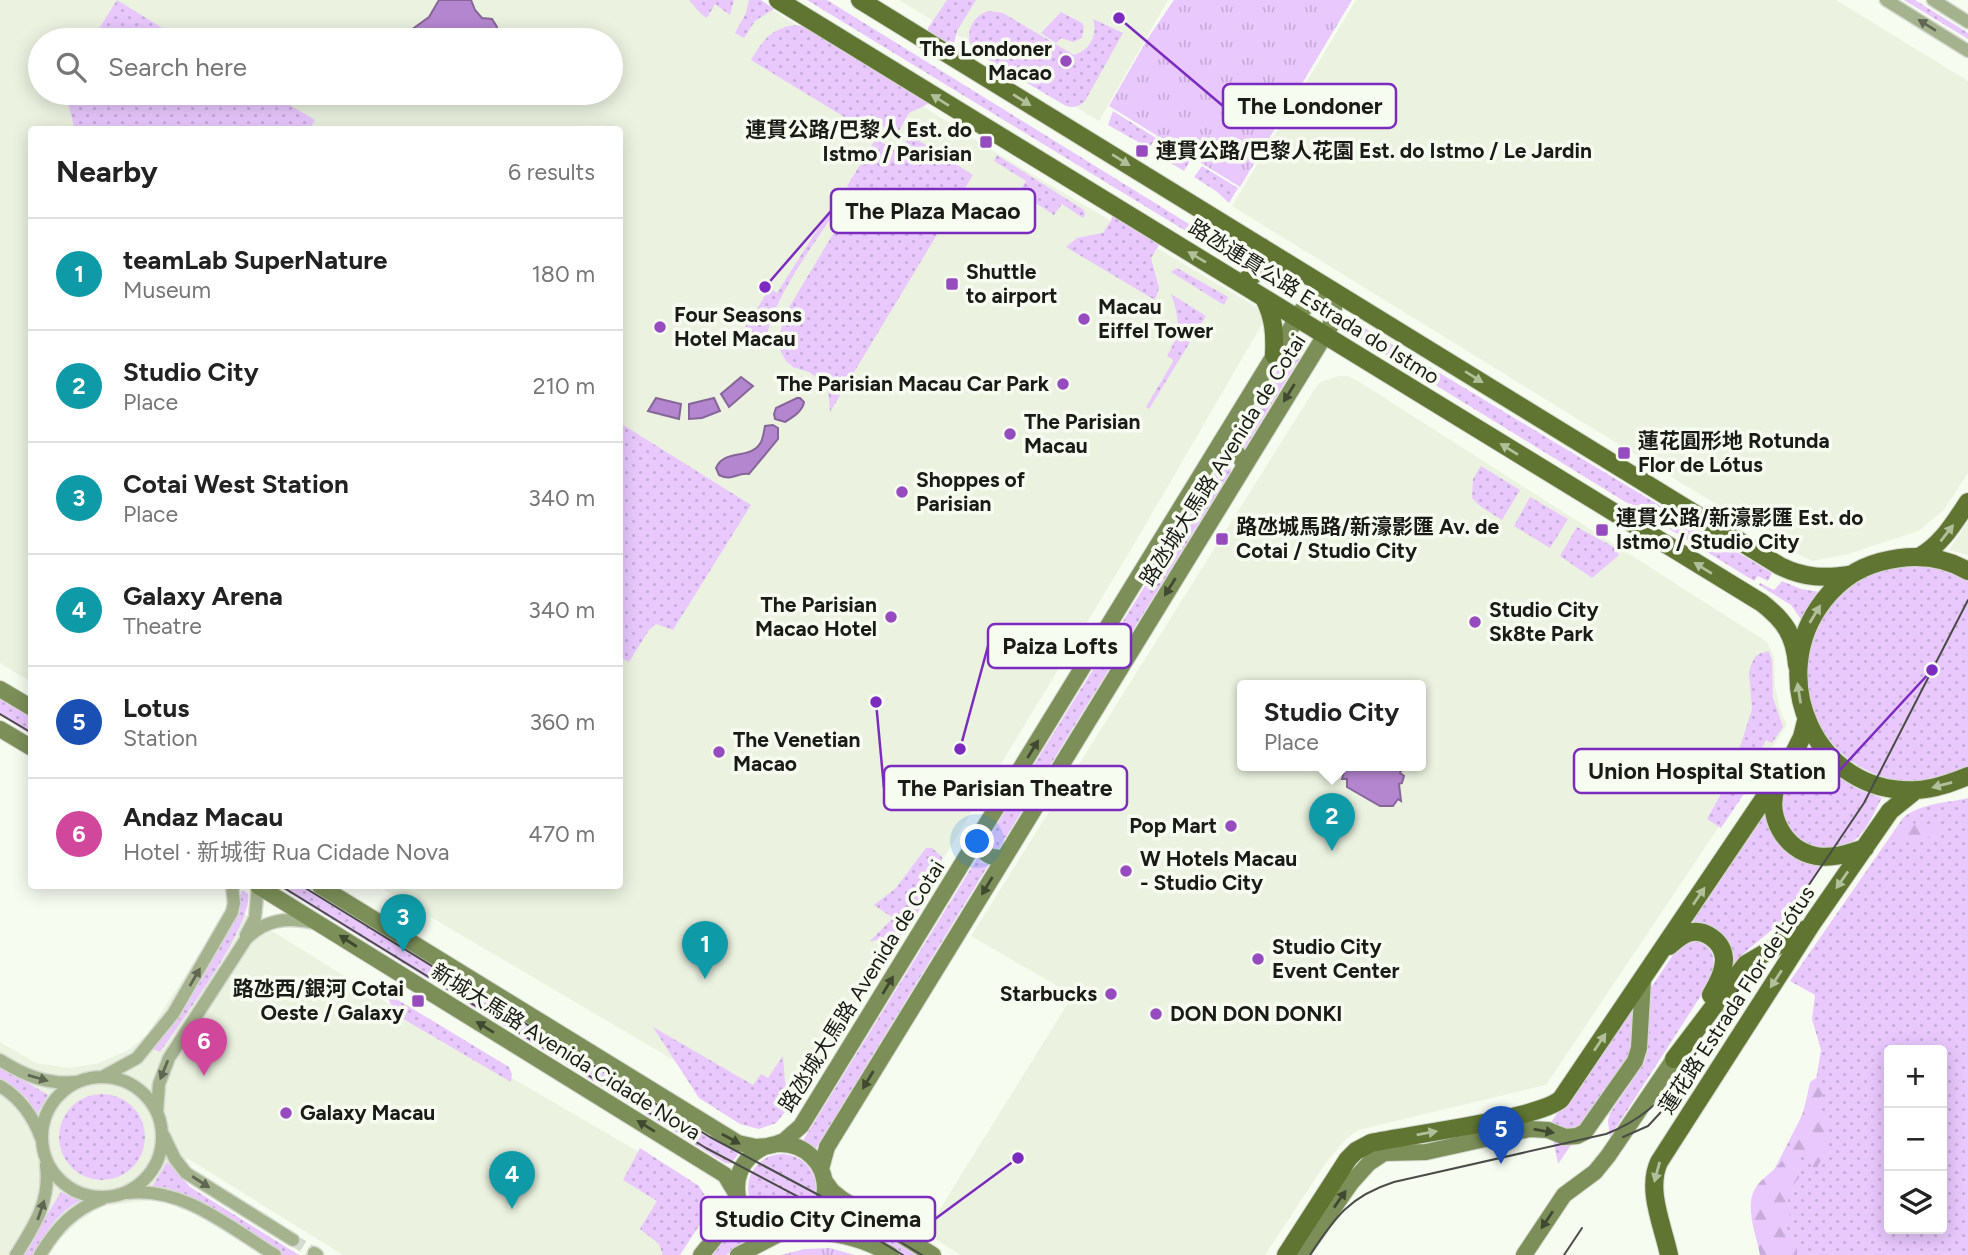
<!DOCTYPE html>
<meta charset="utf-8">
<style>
:root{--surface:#fff;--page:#f6f6f6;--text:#222;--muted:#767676;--line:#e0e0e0;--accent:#0b8043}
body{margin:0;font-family:Figtree,"Noto Sans SC",sans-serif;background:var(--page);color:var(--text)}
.controls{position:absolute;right:21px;bottom:21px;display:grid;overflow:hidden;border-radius:7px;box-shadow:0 4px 18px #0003}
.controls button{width:63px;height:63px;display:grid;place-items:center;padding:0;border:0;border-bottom:2px solid var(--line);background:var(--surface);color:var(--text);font:35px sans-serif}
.you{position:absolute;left:978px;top:842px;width:24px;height:24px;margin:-18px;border:5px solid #fff;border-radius:50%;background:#1a73e8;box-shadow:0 0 0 10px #1a73e833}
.badge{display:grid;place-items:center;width:46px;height:46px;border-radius:50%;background:var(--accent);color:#fff;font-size:23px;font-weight:700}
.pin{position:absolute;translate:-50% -58px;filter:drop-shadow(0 2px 4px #0008)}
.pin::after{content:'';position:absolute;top:37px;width:24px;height:21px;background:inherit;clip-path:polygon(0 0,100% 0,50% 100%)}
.popup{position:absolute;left:1237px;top:680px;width:189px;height:91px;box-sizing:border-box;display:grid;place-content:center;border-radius:7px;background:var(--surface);filter:drop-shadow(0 2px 5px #0005);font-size:23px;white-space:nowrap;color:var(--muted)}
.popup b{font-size:26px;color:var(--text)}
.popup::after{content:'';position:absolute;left:50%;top:100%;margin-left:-14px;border:14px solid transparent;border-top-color:var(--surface)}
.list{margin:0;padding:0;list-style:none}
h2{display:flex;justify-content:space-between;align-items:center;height:91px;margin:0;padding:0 28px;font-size:30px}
h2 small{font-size:23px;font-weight:400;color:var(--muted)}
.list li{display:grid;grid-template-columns:46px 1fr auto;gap:21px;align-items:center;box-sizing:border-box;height:112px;padding:0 28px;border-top:2px solid var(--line)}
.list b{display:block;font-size:26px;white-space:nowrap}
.list p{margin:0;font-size:23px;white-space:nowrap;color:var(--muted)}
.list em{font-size:23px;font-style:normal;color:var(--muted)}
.icon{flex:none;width:38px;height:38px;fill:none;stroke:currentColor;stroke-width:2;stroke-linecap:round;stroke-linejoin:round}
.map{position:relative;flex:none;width:1968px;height:1255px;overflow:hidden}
.search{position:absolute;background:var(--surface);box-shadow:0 4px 18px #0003;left:28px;top:28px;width:595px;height:77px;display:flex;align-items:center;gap:18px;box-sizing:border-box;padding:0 24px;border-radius:38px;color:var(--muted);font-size:26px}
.panel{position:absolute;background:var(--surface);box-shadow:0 4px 18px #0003;left:28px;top:126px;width:595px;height:763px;border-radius:7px}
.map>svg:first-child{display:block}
.built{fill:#ebf2e0;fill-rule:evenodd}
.grass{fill:url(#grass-dots);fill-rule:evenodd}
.forest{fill:url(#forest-firs)}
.park{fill:url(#park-tufts)}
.water{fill:#b486cf;stroke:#866698;stroke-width:2}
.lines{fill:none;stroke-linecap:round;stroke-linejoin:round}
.street-tunnel{stroke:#d6dad0;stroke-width:12;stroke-dasharray:12 6;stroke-linecap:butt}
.street-casing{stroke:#d4d8ce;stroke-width:15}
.secondary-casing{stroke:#d4d8ce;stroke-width:18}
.primary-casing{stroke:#d4d8ce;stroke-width:20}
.street{stroke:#a4b28e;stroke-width:12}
.secondary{stroke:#7c8f59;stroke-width:16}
.primary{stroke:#5f7531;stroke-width:18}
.tram{stroke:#4a4c47;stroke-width:2}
.oneway{fill:#5f6652}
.oneway2{fill:#b3bf9b}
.oneway3{fill:#414931}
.poi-dot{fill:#964bbe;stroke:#f7fcf1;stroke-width:2.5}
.labels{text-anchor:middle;stroke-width:7;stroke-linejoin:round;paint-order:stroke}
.poi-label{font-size:21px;font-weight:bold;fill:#1a1b17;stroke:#f7fcf1;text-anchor:start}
.street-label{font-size:21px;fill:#1a1b17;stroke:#f7fcf1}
.leader{fill:none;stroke:#7b2cbf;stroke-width:2.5}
.callout-dot{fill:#7b2cbf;stroke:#f7fcf1;stroke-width:2.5}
.callout{fill:#f7fcf1;stroke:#7b2cbf;stroke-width:2.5}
.callout-label{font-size:23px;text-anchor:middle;font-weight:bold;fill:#1a1b17}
</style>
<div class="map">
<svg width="1968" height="1255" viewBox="0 0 1968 1255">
<defs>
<pattern id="grass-dots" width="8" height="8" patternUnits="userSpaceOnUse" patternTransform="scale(1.75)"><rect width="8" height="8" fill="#e9c8fe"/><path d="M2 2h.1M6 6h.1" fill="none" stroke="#c7abd9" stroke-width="1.8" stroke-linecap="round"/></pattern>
<pattern id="forest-firs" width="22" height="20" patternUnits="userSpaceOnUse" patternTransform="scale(1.75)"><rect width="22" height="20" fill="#e9c8fe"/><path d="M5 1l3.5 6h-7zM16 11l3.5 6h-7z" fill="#c7abd9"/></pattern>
<pattern id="park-tufts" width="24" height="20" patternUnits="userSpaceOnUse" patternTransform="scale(1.75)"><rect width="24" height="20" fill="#e9c8fe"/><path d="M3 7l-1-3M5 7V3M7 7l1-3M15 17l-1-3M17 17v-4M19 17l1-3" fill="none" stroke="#c7abd9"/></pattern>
</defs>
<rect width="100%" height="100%" fill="#f7fcf1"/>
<!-- built -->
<path class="built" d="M 0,0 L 757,0 L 993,151 L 1268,314 L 1129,553 L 803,1090 L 791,1104 L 783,1109 L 750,1105 L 378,886 L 620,886 L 620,130 L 32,130 L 31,682 L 0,663 ZM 40,40 L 611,40 L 611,93 L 40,93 Z
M 899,0 L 1168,0 L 1099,121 Z
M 1356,0 L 1836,0 L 1968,81 L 1968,473 L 1943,511 L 1918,531 L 1848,554 L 1812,561 L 1792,551 L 1232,206 Z
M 1339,376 L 1348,376 L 1358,381 L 1767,642 L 1774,657 L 1775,685 L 1780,710 L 1787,725 L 1546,1085 L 1358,1130 L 1346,1139 L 1325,1164 L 1265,1255 L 961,1255 L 925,1233 L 1073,995 L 971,936 L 1314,390 L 1320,382 ZM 1243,685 L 1421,685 L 1421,765 L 1243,765 Z
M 1968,522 L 1968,555 L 1949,550 Z
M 227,903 L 452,1043 L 687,1180 L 679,1255 L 343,1255 L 187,1158 L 161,1199 L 102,1206 L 77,1223 L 56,1243 L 49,1255 L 0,1255 L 0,1042 L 36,1063 L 69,1068 L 99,1063 L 127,1051 L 147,1035 L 222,918 Z"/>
<!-- grass -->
<path class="grass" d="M 117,0 L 182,40 L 92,40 Z
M 689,0 L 734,0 L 730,15 L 715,4 L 707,18 L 701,14 Z
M 749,0 L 761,0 L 774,9 L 755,21 L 744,38 L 735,33 L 746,13 Z
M 807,0 L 827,0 L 1252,263 L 1248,269 Z
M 947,0 L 976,0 L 957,31 L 954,44 L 949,47 L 928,35 L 928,28 Z
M 1904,0 L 1915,0 L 1968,33 L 1968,39 Z
M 988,11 L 1003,13 L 1074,55 C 1090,51 1098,34 1093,19 L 1123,33 L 1085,101 C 1079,107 1074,108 1066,106 L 973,51 C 964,35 971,17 988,11 Z
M 1061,12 L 1082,23 L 1084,27 L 1082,38 L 1073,42 L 1061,38 L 1056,43 L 1041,33 Z
M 796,25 L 809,28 L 932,102 L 909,113 L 897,134 L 870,119 L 864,129 L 751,60 C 763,40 771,28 796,25 Z
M 65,93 L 269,93 L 315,120 L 309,130 L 75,129 Z
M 1113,111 L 1156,138 L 1149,148 L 1108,125 Z
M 910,135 L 973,175 L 830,412 L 828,386 L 809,372 L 793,367 L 786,361 L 780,350 L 780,335 L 783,320 L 791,304 L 857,194 L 847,186 L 876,139 L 899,152 Z
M 1166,144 L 1191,159 L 1184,171 L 1159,156 Z
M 997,155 L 1084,210 L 1085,216 L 1083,218 L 1062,204 L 1054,215 L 1019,192 L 1026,181 L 994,161 Z
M 1202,166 L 1238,188 L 1229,203 L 1216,191 L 1194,177 Z
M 838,197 L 843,200 C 822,233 766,306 767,342 L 744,329 L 770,288 L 777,293 Z
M 1113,213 L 1162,240 L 1151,258 L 1159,288 L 1155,300 L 1066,247 L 1077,238 L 1103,233 L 1111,221 Z
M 1177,268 L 1228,297 L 1224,305 L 1171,272 Z
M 1171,294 L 1206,316 L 1149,409 L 1146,407 L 1174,360 L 1167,356 C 1181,333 1180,319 1171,294 Z
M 1355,322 L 1772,573 L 1768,581 L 1758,576 L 1754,581 L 1349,332 Z
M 1290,350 L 1301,356 L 1243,451 L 1239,444 L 1232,443 Z
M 620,423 L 751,505 L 673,630 L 656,624 L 649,630 L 629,662 L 620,657 Z
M 1223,460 L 1231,462 L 1231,471 L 998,850 L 990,850 L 986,842 Z
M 1481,466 L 1520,490 L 1502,520 L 1480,506 L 1472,498 L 1473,479 Z
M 1530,497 L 1568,519 L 1550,548 L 1514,526 Z
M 1577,527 L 1619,550 L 1618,556 L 1592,578 L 1560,556 Z
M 1904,564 L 1940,566 L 1968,578 L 1968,766 C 1896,811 1805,753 1804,672 C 1804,662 1810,650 1812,641 C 1814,634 1815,626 1818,620 C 1828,600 1849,583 1868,574 C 1879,568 1893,567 1904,564 Z
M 1782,581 L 1801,589 L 1820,592 L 1810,604 L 1802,621 L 1791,605 L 1759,585 L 1760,583 L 1774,590 Z
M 1769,651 L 1772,661 L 1773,698 L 1783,727 L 1772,743 L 1766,740 L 1748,774 L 1754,779 L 1721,828 L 1707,819 L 1731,776 L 1752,709 L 1749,673 L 1751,665 L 1755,657 L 1761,653 Z
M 0,698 L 31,718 L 31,735 L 0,715 Z
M 1809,749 C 1829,774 1852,789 1882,798 C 1874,812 1864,838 1847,845 C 1813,860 1774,832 1782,795 C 1785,778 1799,762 1809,749 Z
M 1968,798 L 1968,1255 L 1770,1255 L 1772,1174 L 1814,1092 L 1821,1050 L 1812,1019 L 1815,995 L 1790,981 L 1903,818 C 1920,803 1947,803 1968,798 ZM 1889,1050 L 1942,1050 L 1942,1229 L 1889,1229 Z
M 1767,811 L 1825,861 L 1794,906 L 1774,928 L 1744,953 L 1725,979 L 1730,966 L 1691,924 Z
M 926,848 L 932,848 L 942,857 C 942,885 918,910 904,933 L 900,937 L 870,941 L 893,918 L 874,905 L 896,888 Z
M 978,857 L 982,863 L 989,864 L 815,1150 L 802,1142 Z
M 278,886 L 307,886 L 734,1149 L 738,1154 L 731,1164 L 725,1163 Z
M 242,890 L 248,894 C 254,924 180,1023 160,1052 L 151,1048 L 226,935 L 235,918 Z
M 1690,940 C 1716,945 1716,958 1711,980 L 1610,1137 L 1608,1121 L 1610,1113 L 1644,1063 L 1648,1049 L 1648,992 L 1679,946 Z
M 385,992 L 509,1067 L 512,1074 L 511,1082 L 400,1017 L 394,1011 Z
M 1634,1000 L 1635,1038 L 1626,1065 L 1558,1164 L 1550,1124 Z
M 653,1027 L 753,1085 L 761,1074 L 768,1078 L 783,1056 L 785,1082 L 791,1098 L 789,1107 L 776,1123 L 759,1129 L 751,1127 L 740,1124 L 699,1098 Z
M 0,1066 L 48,1095 L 36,1116 L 27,1098 L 0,1078 Z
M59 1137a43 43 0 1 1 86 0a43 43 0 1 1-86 0Z
M 640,1148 L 699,1186 L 707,1199 L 701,1223 L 680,1255 L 663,1255 L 659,1244 L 640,1229 L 657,1201 L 623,1180 Z
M748 1188a34 34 0 1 1 68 0a34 34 0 1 1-68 0Z
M 167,1162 L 190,1187 L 299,1255 L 282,1255 L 187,1195 L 164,1187 L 152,1187 Z
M 61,1192 L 80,1201 C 56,1213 46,1233 33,1255 L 22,1255 Z
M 834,1199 L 923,1255 L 901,1255 L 866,1235 L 852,1230 L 820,1226 L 827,1219 Z
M 736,1222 L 743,1233 L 752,1239 L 726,1255 L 713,1255 Z"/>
<!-- forest -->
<path class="forest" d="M 1918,822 L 1936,826 L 1941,830 L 1940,834 L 1909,843 L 1901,839 L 1895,840 L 1901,830 Z
M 1819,1076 L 1824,1088 L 1819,1103 L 1822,1116 L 1828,1116 L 1827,1148 L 1816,1170 L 1811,1171 L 1813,1165 L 1806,1160 L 1807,1148 L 1797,1156 L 1799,1178 C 1787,1191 1786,1201 1790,1217 L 1786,1225 L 1791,1242 L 1797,1250 L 1797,1255 L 1760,1255 C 1757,1239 1749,1218 1751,1201 C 1754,1179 1773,1175 1783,1159 C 1797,1135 1805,1109 1810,1082 Z"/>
<!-- park -->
<path class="park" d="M 1174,0 L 1352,0 L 1240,187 L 1109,106 L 1148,38 Z
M 830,1248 L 855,1255 L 781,1255 L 804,1249 Z"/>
<!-- water -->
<path class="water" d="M 439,0 L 471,0 L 475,10 L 482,18 L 492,19 L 497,27 L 493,40 L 436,40 L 414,28 L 429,17 Z
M 741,377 L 753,386 L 729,407 L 721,394 Z
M 656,398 L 681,404 L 679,419 L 648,411 Z
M 714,398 L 720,411 L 702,418 L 689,419 L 689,404 Z
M 797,398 L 800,398 L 804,402 C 803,411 793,417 785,422 L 775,419 L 774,414 L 776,408 Z
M 773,425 L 778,428 L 778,439 L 749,474 C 736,472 733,482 719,475 L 716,468 C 724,448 751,461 761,442 C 763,438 764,431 765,426 Z
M 1346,765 L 1397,765 L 1402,769 L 1400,773 L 1404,776 L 1402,783 L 1399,784 L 1401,801 L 1398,799 L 1393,806 L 1380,806 L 1347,787 L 1347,779 L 1342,779 Z"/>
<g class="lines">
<!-- street-tunnel -->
<path class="street-tunnel" d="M 293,1240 L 314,1253"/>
<defs>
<path id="street" d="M 1886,0 L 1968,51
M 1933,0 L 1968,22
M 246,935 L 255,918 L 258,886
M 0,1060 C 24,1075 47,1085 76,1082
M 104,1076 L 137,1058 L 173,1014 L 232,912 L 234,903 L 232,886
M42 1137a60 60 0 1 1 120 0a60 60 0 1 1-120 0Z
M 0,1086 C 20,1098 33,1116 41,1138
M 157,1112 L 159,1084 L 169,1058 L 246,939 C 266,919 287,917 314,923
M 164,1136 L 175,1159 L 186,1173 L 293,1240
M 127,1193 C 183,1186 230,1228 275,1255
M 314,1253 L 317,1255
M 16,1255 C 34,1226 51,1201 46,1165
M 40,1255 C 56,1229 72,1210 102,1199"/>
<path id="secondary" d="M 1217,449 C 1231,446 1240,452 1244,466
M 0,689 L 32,708
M 0,729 L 32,748
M 977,840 C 981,853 991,860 1005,857
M 258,886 L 725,1175 L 737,1195
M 320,886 L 738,1143 L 756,1147 L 769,1146
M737 1188a44 44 0 1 1 88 0a44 44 0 1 1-88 0Z
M 773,1145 L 784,1141 L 801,1126 L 1302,310 L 1317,298 L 1332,290 L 1334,308 L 1330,327 L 827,1147 L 821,1169
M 824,1180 L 832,1191 L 842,1199 L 933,1255
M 794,1230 C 830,1232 861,1236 891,1255
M 701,1255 L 741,1206
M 738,1255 L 783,1232
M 1301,1255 L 1351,1183 L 1369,1163 L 1384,1153 L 1426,1152 L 1530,1129 L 1548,1130 L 1565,1137 L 1577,1136 L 1585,1132 L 1635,1061 L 1639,1048 L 1643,980
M 1524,1255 L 1564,1195 L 1595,1172 L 1608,1156 L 1674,1059"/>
<path id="primary" d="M 778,0 L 1762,603 C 1785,621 1795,636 1797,665
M 860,0 L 1780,566 C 1804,578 1826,579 1853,574
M 1240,283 C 1256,276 1265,265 1262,247
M 1264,298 C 1274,318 1275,334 1274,355
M 1919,557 C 1942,544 1954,523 1968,502
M 1968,571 C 1941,555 1910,554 1880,562 C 1858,568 1838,582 1824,600 C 1764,676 1815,796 1917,790 C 1935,789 1951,783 1968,776
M 1777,784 C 1765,815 1784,850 1816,856 C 1833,859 1849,853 1865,848
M 1669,946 C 1675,941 1681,935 1688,933 C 1704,928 1723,941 1724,959 C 1724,972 1717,984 1711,995
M 1674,1059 L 1746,964 L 1806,929
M 1286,1255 L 1348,1159 L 1356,1151 L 1371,1143 C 1407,1135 1539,1119 1561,1099 L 1792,757 L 1802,737 L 1806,721
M 1669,1255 C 1663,1226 1646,1190 1659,1162 L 1813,922 L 1890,811 L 1916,790"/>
</defs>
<!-- street casing -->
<use href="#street" class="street-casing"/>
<!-- secondary casing -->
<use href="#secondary" class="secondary-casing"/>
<!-- primary casing -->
<use href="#primary" class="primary-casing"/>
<!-- street -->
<use href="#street" class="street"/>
<!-- secondary -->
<use href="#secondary" class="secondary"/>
<!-- primary -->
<use href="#primary" class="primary"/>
<!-- tram -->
<path class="tram" d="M 0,714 L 32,733
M 281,886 L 706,1148 L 863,1231 L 903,1255
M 302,886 L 710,1137 L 858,1216
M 1623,1137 L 1648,1126 L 1674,1098
M 894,1238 L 922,1255
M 1310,1255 C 1335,1217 1350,1196 1394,1182 L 1606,1134 C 1640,1121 1662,1101 1683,1072 L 1864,803 L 1968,600
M 1564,1255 L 1582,1228"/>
</g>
<!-- one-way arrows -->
<defs><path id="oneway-solid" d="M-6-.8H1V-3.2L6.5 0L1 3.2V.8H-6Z" transform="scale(1.75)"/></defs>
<g class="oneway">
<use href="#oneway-solid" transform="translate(1927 25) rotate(-148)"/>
<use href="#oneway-solid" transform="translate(195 977) rotate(-60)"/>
<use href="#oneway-solid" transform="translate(164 1070) rotate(112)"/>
<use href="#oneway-solid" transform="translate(38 1078) rotate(16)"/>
<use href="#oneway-solid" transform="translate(201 1182) rotate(33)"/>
<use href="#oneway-solid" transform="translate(41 1210) rotate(-71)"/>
</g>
<g class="oneway2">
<use href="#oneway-solid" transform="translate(940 100) rotate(-148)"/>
<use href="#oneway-solid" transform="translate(1022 100) rotate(32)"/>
<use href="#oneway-solid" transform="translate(1121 160) rotate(32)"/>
<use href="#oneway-solid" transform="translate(1197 257) rotate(-149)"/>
<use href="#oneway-solid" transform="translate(1474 377) rotate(32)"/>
<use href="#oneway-solid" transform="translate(1509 449) rotate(-148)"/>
<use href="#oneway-solid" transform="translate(1947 533) rotate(-52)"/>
<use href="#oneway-solid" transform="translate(1703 568) rotate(-148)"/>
<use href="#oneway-solid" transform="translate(1815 614) rotate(-59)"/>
<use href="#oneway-solid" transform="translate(1799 693) rotate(-99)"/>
<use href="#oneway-solid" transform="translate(1942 785) rotate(165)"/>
<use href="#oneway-solid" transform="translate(1842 880) rotate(125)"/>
<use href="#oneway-solid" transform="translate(1699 896) rotate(-56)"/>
<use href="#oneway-solid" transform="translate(1776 979) rotate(123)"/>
<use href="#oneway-solid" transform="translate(1600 1042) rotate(-56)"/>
<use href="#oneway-solid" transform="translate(1427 1133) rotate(-10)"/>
<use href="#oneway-solid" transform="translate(1657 1172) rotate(105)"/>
</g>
<g class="oneway3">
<use href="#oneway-solid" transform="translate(1289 393) rotate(122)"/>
<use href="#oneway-solid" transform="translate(1170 587) rotate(122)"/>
<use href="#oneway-solid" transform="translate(1033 749) rotate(-58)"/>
<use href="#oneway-solid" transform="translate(987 886) rotate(121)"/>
<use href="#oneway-solid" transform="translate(348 941) rotate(-147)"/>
<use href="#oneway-solid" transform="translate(888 985) rotate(-59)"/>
<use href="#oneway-solid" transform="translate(485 1027) rotate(-148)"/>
<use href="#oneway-solid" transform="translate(868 1080) rotate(121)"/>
<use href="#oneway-solid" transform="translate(646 1126) rotate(-148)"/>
<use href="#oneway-solid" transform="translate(1544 1131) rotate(10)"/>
<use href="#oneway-solid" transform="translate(731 1139) rotate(29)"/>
<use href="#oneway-solid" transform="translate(1340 1199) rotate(-55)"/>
<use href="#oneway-solid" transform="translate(1547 1220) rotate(124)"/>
</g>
<!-- markers -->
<g class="poi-dot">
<circle cx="1066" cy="61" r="7"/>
<rect x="979" y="135" width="14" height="14" rx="3.5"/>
<rect x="1135" y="144" width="14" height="14" rx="3.5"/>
<rect x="945" y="277" width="14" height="14" rx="3.5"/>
<circle cx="1084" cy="319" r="7"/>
<circle cx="660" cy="327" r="7"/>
<circle cx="1063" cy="384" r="7"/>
<circle cx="1010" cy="434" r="7"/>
<rect x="1617" y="446" width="14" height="14" rx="3.5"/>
<circle cx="902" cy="492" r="7"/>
<rect x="1595" y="523" width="14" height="14" rx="3.5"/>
<rect x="1215" y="532" width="14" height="14" rx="3.5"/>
<circle cx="891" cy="617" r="7"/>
<circle cx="1475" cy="622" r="7"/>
<circle cx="719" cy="752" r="7"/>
<circle cx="1231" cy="826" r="7"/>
<circle cx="1126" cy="871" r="7"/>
<circle cx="1258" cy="959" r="7"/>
<circle cx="1111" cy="994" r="7"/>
<rect x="411" y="994" width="14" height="14" rx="3.5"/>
<circle cx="1156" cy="1014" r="7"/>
<circle cx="286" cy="1113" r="7"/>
</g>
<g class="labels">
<!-- poi labels -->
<g class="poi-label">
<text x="1052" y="56" text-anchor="end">The Londoner<tspan x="1052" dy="24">Macao</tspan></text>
<text x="972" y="137" text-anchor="end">連貫公路/巴黎人 Est. do<tspan x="972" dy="24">Istmo / Parisian</tspan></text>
<text x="1156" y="158">連貫公路/巴黎人花園 Est. do Istmo / Le Jardin</text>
<text x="966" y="279">Shuttle<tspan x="966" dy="24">to airport</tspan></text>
<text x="1098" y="314">Macau<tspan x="1098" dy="24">Eiffel Tower</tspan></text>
<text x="674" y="322">Four Seasons<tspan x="674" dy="24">Hotel Macau</tspan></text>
<text x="1049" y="391" text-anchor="end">The Parisian Macau Car Park</text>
<text x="1024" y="429">The Parisian<tspan x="1024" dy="24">Macau</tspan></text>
<text x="1638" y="448">蓮花圓形地 Rotunda<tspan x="1638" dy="24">Flor de Lótus</tspan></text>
<text x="916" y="487">Shoppes of<tspan x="916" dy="24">Parisian</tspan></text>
<text x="1616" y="525">連貫公路/新濠影匯 Est. do<tspan x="1616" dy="24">Istmo / Studio City</tspan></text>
<text x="1236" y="534">路氹城馬路/新濠影匯 Av. de<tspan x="1236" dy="24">Cotai / Studio City</tspan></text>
<text x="877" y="612" text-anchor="end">The Parisian<tspan x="877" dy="24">Macao Hotel</tspan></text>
<text x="1489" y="617">Studio City<tspan x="1489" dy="24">Sk8te Park</tspan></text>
<text x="733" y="747">The Venetian<tspan x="733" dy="24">Macao</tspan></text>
<text x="1217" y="833" text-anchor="end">Pop Mart</text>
<text x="1140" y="866">W Hotels Macau<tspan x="1140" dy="24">- Studio City</tspan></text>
<text x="1272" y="954">Studio City<tspan x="1272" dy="24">Event Center</tspan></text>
<text x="404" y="996" text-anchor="end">路氹西/銀河 Cotai<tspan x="404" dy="24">Oeste / Galaxy</tspan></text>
<text x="1097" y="1001" text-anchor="end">Starbucks</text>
<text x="1170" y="1021">DON DON DONKI</text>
<text x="300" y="1120">Galaxy Macau</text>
</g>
<!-- street labels -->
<g class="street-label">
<text transform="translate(1314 302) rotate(32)" y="7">路氹連貫公路 Estrada do Istmo</text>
<text transform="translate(1223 460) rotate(-58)" y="7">路氹城大馬路 Avenida de Cotai</text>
<text transform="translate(862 986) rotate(-58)" y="7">路氹城大馬路 Avenida de Cotai</text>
<text transform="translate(1737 1000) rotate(-57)" y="7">蓮花路 Estrada Flor de Lótus</text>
<text transform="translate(566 1052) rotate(32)" y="7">新城大馬路 Avenida Cidade Nova</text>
</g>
</g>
<!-- callouts -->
<path class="leader" d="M1119 18L1223 106M765 287L831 211M960 749L988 646M1932 670L1839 771M876 702L884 788M1018 1158L935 1219"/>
<g class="callout-dot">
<circle cx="1119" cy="18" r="7"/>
<circle cx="765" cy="287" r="7"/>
<circle cx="960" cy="749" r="7"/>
<circle cx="1932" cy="670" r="7"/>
<circle cx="876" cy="702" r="7"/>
<circle cx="1018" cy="1158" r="7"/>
</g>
<g class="callout">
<rect x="1223" y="84" width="173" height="44" rx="7"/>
<rect x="831" y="189" width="204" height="44" rx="7"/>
<rect x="988" y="624" width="143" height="44" rx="7"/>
<rect x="1574" y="749" width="265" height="44" rx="7"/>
<rect x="884" y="766" width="243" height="44" rx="7"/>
<rect x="701" y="1197" width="234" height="44" rx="7"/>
</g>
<g class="callout-label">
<text x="1310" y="114">The Londoner</text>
<text x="933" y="219">The Plaza Macao</text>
<text x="1060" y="654">Paiza Lofts</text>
<text x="1707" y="779">Union Hospital Station</text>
<text x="1005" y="796">The Parisian Theatre</text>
<text x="818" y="1227">Studio City Cinema</text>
</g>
</svg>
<div class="controls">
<button>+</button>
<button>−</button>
<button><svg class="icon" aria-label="layers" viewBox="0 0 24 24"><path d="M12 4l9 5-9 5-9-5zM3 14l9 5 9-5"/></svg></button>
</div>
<div class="you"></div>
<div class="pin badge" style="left:705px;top:979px;background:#0f9aa8">1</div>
<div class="pin badge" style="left:1332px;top:851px;background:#0f9aa8">2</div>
<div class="popup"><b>Studio City</b>Place</div>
<div class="pin badge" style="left:403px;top:952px;background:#0f9aa8">3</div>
<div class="pin badge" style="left:512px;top:1209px;background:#0f9aa8">4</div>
<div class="pin badge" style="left:1501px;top:1164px;background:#1a4fb4">5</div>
<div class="pin badge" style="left:204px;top:1076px;background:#d1479c">6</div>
<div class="search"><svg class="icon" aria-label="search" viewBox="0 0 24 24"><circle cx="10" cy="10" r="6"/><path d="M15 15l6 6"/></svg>Search here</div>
<section class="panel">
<h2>Nearby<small>6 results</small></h2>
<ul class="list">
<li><span class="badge" style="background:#0f9aa8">1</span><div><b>teamLab SuperNature</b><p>Museum</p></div><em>180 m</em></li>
<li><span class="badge" style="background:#0f9aa8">2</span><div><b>Studio City</b><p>Place</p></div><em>210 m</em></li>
<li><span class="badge" style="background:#0f9aa8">3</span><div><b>Cotai West Station</b><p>Place</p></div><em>340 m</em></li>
<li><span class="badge" style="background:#0f9aa8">4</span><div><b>Galaxy Arena</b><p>Theatre</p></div><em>340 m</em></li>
<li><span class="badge" style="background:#1a4fb4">5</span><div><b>Lotus</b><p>Station</p></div><em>360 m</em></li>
<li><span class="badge" style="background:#d1479c">6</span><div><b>Andaz Macau</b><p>Hotel · 新城街 Rua Cidade Nova</p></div><em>470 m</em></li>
</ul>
</section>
</div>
